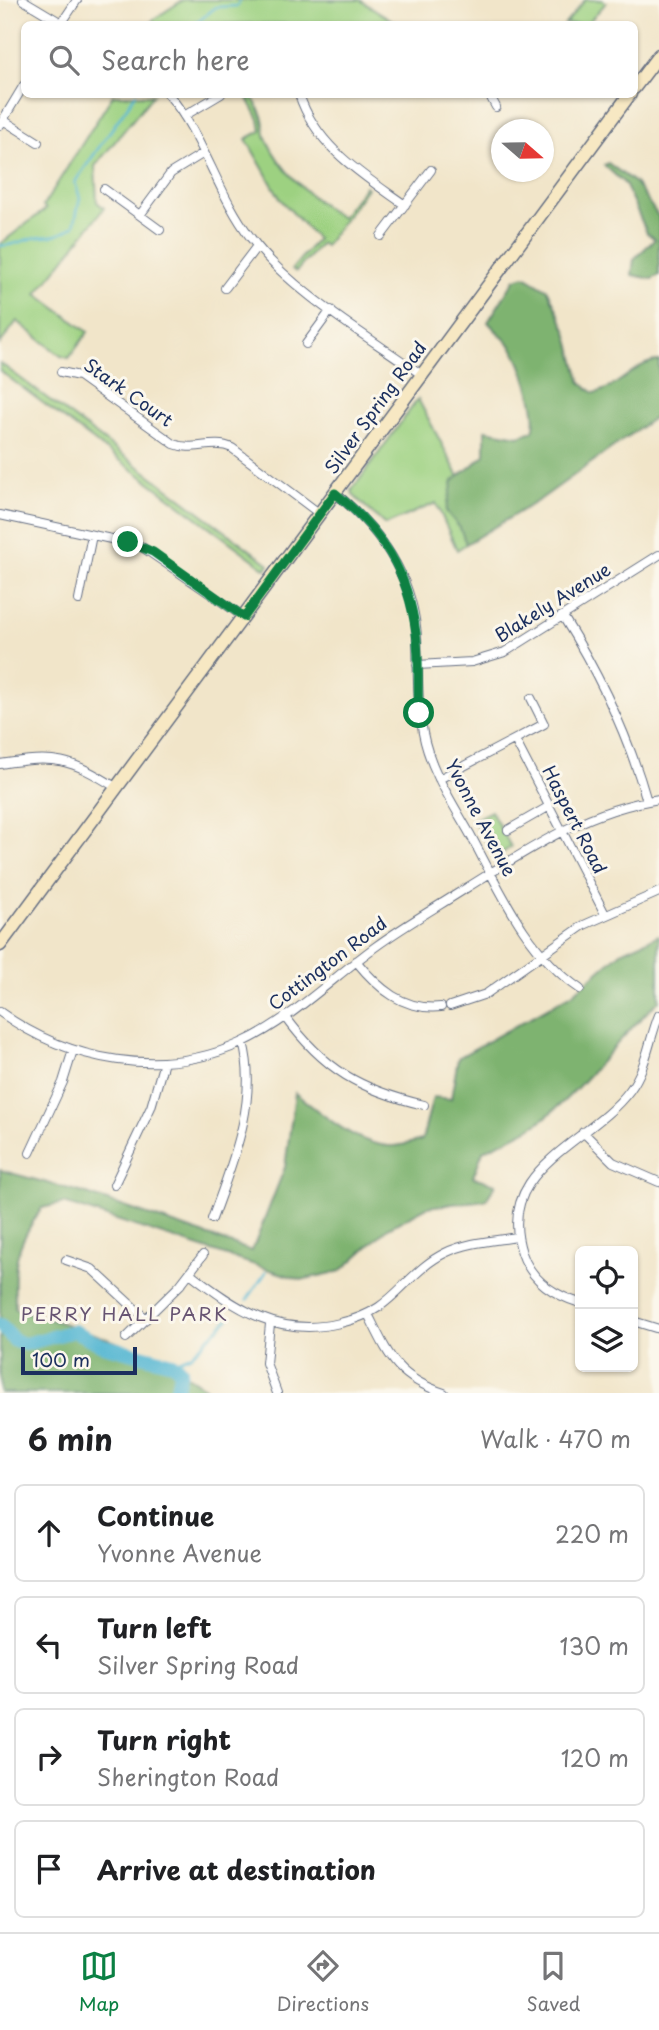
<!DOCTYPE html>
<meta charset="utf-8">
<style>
:root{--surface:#fff;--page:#f2f2f2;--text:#202124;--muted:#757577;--line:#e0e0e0;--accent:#0b8043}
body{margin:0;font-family:"Playpen Sans",sans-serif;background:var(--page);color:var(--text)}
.controls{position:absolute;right:21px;bottom:21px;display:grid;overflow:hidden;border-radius:10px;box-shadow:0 2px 5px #0004}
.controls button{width:63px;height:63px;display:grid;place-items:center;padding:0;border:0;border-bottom:2px solid var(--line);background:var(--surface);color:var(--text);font:35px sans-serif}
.compass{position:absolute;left:491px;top:119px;width:63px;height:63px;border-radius:50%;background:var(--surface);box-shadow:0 2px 5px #0004;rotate:110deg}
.scale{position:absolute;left:21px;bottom:18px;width:116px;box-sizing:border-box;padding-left:7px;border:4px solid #1b2f5e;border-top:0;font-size:19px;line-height:24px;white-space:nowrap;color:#1b2f5e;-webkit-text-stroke:5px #fbf7ec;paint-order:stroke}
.stop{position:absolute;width:21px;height:21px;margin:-16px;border:5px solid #0b8043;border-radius:50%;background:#fff}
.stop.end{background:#0b8043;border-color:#fff;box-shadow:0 2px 7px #0008}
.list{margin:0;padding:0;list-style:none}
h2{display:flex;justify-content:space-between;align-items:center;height:91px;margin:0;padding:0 28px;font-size:30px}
h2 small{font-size:23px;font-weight:400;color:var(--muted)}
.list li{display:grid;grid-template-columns:46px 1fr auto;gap:21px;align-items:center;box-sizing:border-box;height:98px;margin:0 14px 14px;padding:0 14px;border:2px solid var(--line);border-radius:10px}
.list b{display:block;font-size:26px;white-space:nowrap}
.list p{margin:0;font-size:23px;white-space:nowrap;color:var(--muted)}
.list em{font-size:23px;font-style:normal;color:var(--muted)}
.icon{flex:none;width:38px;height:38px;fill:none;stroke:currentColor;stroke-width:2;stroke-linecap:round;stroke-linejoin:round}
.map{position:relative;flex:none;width:659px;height:1393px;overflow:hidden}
.search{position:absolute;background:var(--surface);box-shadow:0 2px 5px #0004;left:21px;right:21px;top:21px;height:77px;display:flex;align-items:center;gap:18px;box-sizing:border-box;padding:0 24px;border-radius:10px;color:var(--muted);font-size:26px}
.sheet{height:539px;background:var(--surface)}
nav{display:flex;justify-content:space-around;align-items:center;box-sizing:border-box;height:98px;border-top:2px solid var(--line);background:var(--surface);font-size:19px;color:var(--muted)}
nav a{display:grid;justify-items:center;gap:4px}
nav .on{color:var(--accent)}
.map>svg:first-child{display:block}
.green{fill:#9dd181;stroke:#5c8070;stroke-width:2}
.forest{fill:#7eb36f;stroke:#4c7166;stroke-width:2}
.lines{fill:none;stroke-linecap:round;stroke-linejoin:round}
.stream{stroke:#53b6d2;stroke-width:2.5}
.river{stroke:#53b6d2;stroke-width:14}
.street-casing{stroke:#666f83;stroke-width:10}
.secondary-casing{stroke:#666f83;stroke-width:15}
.street{stroke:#fff;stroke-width:8}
.secondary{stroke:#f7e8c3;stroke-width:12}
.route{stroke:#0b8043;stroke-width:9}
.labels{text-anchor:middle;stroke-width:6;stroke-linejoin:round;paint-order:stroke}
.street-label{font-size:18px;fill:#1b2f5e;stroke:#fbf7ec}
.neighbourhood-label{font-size:19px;letter-spacing:2px;fill:#675472;stroke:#fbf7ec}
</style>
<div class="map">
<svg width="659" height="1393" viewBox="0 0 659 1393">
<rect width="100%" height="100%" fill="#fbf7ec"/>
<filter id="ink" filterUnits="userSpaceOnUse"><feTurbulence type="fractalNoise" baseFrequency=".0143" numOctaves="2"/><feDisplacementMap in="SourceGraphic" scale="14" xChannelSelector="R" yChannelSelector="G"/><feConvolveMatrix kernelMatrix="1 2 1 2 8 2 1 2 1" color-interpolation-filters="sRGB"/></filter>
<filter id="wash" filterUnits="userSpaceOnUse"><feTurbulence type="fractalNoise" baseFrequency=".00686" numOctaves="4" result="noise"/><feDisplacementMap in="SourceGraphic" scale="28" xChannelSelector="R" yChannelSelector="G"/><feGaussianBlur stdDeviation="1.57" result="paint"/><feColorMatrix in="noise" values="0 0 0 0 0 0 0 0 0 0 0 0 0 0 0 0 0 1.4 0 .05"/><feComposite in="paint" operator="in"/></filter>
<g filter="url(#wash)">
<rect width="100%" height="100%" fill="#f1e5c9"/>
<!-- green -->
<path class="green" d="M 183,0 L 360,0 L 398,24 L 150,24 L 154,19 Z
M 585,0 L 602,0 L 606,3 L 587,24 L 565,24 Z
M 113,95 L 153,95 L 95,166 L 97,202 L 104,208 L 37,294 L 88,332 L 69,358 L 61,356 L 17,321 L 0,344 L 0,244 L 46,209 L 43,206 Z
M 246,95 L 251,95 C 255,102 261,111 263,119 C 265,126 263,133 267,140 C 282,173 311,198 341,218 L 365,186 L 367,188 L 325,246 L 321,243 L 296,272 L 292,269 L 317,239 L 281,200 L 246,139 L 261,131 L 259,119 Z
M 0,363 L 269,564 L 266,569 L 0,371 Z
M 418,399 L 487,530 L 457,550 L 436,503 L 385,525 L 353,495 L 352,490 Z
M 491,811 L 511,847 L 496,857 L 473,820 Z"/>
<!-- forest -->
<path class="forest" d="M 608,163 L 635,183 L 659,217 L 659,275 L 652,279 L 632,275 L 634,259 L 655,239 L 647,233 L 625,184 L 604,165 Z
M 525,276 L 548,290 L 567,332 L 581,383 L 594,393 C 617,390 637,360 659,361 L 659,414 L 541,499 L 466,544 L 460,528 L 446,511 L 453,481 L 485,455 L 485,430 L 519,436 L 533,431 C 540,413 522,362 511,346 C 504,338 495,330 488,322 L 515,279 Z
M 659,935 L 659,1001 C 617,1038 585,1087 541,1121 C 524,1133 501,1142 483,1151 L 473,1177 L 496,1184 L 486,1200 L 427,1207 L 388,1228 L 341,1271 L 301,1280 L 64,1203 L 42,1208 C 14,1248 14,1262 15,1309 C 76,1326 163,1354 212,1393 L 0,1393 L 0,1170 L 84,1193 L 252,1251 L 285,1167 L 295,1093 C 322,1114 358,1147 395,1146 C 404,1145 413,1142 422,1140 L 433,1097 L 451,1099 L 458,1058 L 572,994 L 621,952 Z"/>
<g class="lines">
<!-- stream -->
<path class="stream" d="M 195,24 L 216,7 L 237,6 L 240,0
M 0,246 C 14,245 14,244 26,240 C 47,233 50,242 74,226 L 80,198 L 75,182 L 136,94
M 247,1300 L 266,1272
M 172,1363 L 191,1355 L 229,1318"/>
<!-- river -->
<path class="river" d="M 0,1325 L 15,1341 L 25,1344 L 74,1331 L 102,1345 L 172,1363 L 181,1370 L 176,1393"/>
</g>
</g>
<g filter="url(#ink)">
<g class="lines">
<defs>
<path id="street" d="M 23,0 L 63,24
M 61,24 L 77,0
M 168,94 C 204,136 217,194 251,238 C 290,291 369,337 422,375
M 299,94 C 316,147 363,175 405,205
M 489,94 L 496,107
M 184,116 L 221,94
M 3,120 L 38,142
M 0,125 L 24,85
M 104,189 L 160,230
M 140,215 L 171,173 L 202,154
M 381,236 L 431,170
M 225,288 L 257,246
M 306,344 L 331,310
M 61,372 L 79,376 L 174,444 C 193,452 213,439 232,448 L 320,514
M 335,493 C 381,530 413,577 417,637 C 418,670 417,701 423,733 C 430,770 452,802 470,834 C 500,890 526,952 580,989
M 0,515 L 139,545 L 244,617
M 79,600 L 92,535
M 564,618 C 600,676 628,734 647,801
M 417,665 L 472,662 L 505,652 L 659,555
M 515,740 L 605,914
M 0,764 C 56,755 69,758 117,788
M 439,779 L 544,724 L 531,698
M 508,830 L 548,807
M 356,961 C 378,988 403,1011 441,1007
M 450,1006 L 486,994 L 584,925 L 659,892
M 0,1012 C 69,1062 162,1079 241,1043 C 291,1020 331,979 375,947 C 405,925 437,907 468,887 C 529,849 586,810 659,799
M 285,1016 C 324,1070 361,1090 424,1105
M 583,1132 L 613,1162 L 659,1182
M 30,1153 L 63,1082 L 73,1050
M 114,1185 L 151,1107 L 164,1062
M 212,1219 C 232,1164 259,1101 243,1042
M 66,1260 L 92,1269 L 146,1319
M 190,1273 C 236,1309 279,1338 340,1323 C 354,1320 367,1315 379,1307 C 402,1291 418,1266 445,1253 C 468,1242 492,1241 517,1237
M 580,1303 C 554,1295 531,1280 522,1253 C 494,1167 590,1144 630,1090 C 646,1069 649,1040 659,1015
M 368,1314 C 389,1356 396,1377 444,1393
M 633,1321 L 659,1329
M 270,1324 L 266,1363 L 277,1393
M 126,1338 L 180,1285 L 203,1255"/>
<path id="secondary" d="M 634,88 L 659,55
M 0,945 L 630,94"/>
</defs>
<!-- street casing -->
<use href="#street" class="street-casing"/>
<!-- secondary casing -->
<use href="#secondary" class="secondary-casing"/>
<!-- street -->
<use href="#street" class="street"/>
<!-- secondary -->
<use href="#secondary" class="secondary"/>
</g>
</g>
<g class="lines" filter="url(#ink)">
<!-- route -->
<path class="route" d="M 128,542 L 153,552 L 244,617 L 335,493 C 383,532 408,571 416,633 C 420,659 417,686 419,713"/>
</g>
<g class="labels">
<!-- street labels -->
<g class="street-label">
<text transform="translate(128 393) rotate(35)" y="6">Stark Court</text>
<text transform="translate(376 408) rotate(-54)" y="6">Silver Spring Road</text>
<text transform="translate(553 603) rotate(-32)" y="6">Blakely Avenue</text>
<text transform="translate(480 818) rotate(62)" y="6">Yvonne Avenue</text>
<text transform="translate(574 820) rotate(63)" y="6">Haspert Road</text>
<text transform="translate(328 964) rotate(-37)" y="6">Cottington Road</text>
</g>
<!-- neighbourhood labels -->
<g class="neighbourhood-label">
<text x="125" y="1321">PERRY HALL PARK</text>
</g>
</g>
</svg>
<div class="controls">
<button><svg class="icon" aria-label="locate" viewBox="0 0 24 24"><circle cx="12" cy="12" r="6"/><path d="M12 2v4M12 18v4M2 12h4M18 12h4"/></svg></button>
<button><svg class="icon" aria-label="layers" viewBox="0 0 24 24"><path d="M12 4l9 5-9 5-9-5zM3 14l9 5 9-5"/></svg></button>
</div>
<svg class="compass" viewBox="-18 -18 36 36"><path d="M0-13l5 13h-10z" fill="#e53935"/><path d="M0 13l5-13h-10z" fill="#757577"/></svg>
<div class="scale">100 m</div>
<div class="stop" style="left:419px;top:713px"></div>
<div class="stop end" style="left:128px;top:542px"></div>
<div class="search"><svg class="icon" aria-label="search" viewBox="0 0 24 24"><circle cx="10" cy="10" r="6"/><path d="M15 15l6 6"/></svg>Search here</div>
</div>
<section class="sheet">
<h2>6 min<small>Walk · 470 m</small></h2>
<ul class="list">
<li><svg class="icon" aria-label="ahead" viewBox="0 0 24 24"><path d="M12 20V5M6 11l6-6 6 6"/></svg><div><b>Continue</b><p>Yvonne Avenue</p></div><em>220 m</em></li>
<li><svg class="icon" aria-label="left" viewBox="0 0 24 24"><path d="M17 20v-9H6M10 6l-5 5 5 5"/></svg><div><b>Turn left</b><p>Silver Spring Road</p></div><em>130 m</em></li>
<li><svg class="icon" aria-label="right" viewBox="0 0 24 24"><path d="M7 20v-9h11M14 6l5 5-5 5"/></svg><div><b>Turn right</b><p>Sherington Road</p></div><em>120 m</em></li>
<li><svg class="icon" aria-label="arrive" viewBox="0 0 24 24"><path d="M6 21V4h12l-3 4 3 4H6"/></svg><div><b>Arrive at destination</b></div></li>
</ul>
</section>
<nav>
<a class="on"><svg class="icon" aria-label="map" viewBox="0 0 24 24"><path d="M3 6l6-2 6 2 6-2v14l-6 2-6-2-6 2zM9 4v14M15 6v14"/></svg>Map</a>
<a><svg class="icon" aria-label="directions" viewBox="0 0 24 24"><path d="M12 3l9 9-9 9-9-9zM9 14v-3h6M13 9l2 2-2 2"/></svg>Directions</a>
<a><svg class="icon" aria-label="saved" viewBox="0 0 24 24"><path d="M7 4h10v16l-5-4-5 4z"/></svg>Saved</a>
</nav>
